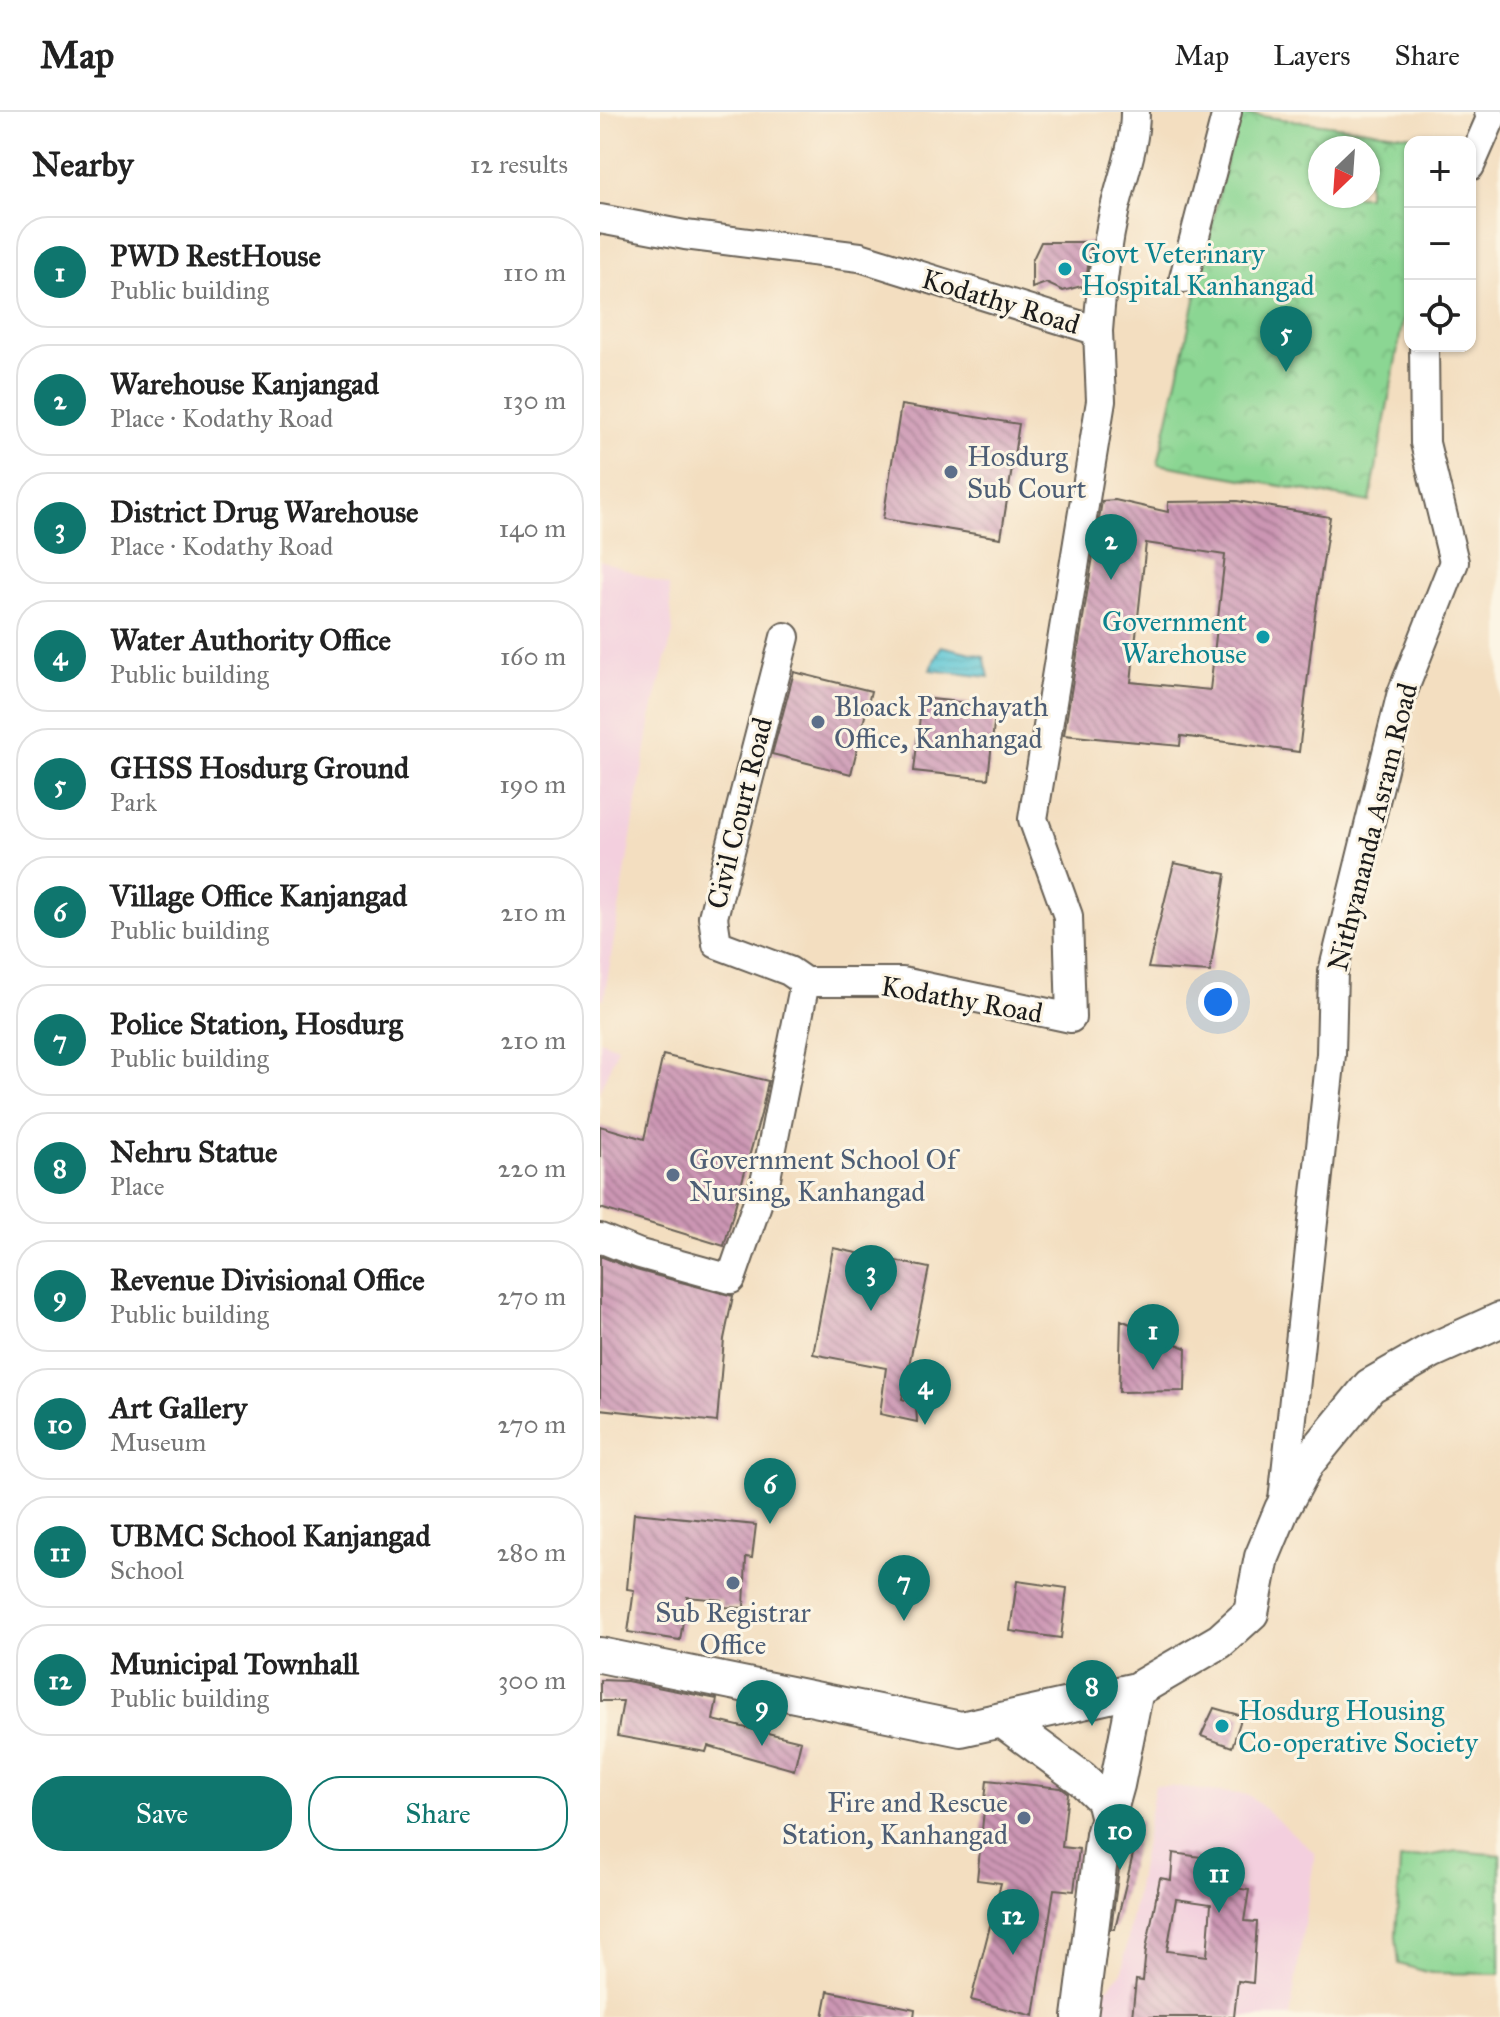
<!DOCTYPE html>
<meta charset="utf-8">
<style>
:root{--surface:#fff;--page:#f6f6f6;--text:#222;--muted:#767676;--line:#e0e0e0;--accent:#0f766e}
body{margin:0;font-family:"IM FELL Great Primer",serif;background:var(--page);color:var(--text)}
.controls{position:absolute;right:24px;top:24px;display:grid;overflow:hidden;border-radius:16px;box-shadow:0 2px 6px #0004}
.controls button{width:72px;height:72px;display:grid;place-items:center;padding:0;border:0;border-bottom:2px solid var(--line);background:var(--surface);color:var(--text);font:40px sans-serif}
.compass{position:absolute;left:708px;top:24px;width:72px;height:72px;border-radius:50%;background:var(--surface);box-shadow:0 2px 6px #0004;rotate:205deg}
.you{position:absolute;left:618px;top:890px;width:28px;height:28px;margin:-20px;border:6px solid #fff;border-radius:50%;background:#1a73e8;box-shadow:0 0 0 12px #1a73e833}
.badge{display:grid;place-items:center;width:52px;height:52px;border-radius:50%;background:var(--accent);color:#fff;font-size:26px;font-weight:700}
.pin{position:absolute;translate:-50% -66px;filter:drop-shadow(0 2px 4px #0008)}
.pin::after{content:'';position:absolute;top:42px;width:28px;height:24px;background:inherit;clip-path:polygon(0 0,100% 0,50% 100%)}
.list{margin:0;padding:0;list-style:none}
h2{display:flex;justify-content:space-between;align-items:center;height:104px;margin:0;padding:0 32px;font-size:34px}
h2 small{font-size:26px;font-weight:400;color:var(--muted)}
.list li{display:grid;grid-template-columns:52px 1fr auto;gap:24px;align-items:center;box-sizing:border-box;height:112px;margin:0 16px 16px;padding:0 16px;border:2px solid var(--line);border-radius:32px}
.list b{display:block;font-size:30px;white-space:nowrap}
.list p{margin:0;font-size:26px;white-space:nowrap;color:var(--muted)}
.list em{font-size:26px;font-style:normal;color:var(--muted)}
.actions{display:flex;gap:16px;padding:24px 32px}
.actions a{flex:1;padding:18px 0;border:2px solid var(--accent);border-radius:32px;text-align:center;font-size:28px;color:var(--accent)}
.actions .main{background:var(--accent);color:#fff}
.icon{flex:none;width:44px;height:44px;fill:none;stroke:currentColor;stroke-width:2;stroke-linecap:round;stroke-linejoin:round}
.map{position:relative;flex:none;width:900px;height:1905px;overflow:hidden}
header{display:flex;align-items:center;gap:48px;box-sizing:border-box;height:112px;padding:0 40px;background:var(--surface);border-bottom:2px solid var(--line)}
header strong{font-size:38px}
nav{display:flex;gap:44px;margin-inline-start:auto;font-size:28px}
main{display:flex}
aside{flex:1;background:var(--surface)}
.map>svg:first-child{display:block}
.built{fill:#f3cfde}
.park{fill:url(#park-crowns);stroke:#547958;stroke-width:2;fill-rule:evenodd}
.water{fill:url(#water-rules);stroke:#3b7078;stroke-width:2}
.building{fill:url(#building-back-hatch);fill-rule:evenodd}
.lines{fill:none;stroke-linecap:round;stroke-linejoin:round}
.minor-casing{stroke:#676055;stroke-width:32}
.major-casing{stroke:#676055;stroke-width:38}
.minor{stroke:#fff;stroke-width:28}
.major{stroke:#fff;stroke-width:34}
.culture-dot{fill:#0f9aa8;stroke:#fcf5e5;stroke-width:3}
.service-dot{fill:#5c6f8a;stroke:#fcf5e5;stroke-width:3}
.labels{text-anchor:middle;stroke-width:6;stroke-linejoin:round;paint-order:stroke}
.culture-label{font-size:28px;fill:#0d838f;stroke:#fcf5e5;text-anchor:start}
.street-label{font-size:28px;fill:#1c1c1c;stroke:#fcf5e5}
.service-label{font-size:28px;fill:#4e5e75;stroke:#fcf5e5;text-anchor:start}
</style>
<header>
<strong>Map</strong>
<nav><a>Map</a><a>Layers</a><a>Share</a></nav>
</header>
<main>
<aside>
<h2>Nearby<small>12 results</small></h2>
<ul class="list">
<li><span class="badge">1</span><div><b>PWD RestHouse</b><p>Public building</p></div><em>110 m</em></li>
<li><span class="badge">2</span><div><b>Warehouse Kanjangad</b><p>Place · Kodathy Road</p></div><em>130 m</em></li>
<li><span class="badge">3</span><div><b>District Drug Warehouse</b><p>Place · Kodathy Road</p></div><em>140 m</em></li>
<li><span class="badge">4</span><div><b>Water Authority Office</b><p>Public building</p></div><em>160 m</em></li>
<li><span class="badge">5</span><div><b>GHSS Hosdurg Ground</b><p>Park</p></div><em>190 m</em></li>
<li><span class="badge">6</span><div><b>Village Office Kanjangad</b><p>Public building</p></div><em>210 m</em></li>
<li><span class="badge">7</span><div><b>Police Station, Hosdurg</b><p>Public building</p></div><em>210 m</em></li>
<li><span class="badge">8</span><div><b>Nehru Statue</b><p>Place</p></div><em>220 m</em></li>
<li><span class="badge">9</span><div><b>Revenue Divisional Office</b><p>Public building</p></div><em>270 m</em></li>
<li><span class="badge">10</span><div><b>Art Gallery</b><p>Museum</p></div><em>270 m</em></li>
<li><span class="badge">11</span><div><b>UBMC School Kanjangad</b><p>School</p></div><em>280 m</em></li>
<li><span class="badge">12</span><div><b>Municipal Townhall</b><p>Public building</p></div><em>300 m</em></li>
</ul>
<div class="actions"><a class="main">Save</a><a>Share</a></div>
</aside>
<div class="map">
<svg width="900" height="1905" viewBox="0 0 900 1905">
<defs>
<pattern id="park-crowns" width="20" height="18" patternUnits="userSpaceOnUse" patternTransform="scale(2)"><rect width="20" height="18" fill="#8bd693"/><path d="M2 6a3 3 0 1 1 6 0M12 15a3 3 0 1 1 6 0" fill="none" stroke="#77b77e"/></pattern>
<pattern id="water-rules" width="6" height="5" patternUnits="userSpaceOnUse" patternTransform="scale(2)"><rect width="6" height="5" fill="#5ac5d4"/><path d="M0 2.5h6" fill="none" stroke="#4ea9b5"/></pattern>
<pattern id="building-back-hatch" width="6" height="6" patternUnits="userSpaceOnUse" patternTransform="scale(2)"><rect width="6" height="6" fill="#cc96b4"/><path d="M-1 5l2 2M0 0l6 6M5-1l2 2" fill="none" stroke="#a57a92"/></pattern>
</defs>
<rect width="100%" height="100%" fill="#fcf5e5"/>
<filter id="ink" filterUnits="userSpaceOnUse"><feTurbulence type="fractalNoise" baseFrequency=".0125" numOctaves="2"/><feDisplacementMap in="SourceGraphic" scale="16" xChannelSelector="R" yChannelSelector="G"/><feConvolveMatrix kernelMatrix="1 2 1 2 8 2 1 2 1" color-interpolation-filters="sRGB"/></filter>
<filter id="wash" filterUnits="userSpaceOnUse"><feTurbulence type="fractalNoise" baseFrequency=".006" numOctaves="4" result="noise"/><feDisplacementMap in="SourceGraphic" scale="32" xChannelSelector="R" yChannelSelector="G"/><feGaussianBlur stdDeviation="1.8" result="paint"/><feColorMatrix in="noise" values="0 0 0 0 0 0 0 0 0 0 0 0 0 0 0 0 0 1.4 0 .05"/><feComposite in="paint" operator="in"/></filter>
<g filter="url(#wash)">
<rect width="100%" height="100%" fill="#f3dec0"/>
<!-- built -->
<path class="built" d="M 0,448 L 69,474 L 73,521 L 52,600 L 4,887 L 0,886 Z
M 0,928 L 18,935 L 0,980 Z
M 555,1673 L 649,1683 L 715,1741 L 690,1905 L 482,1905 L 481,1903 L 522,1860 Z"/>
<!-- park -->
<path class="park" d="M 637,1 L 836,27 L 835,30 L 810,30 L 810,169 L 770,390 L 558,352 ZM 720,36 L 768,36 L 768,84 L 720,84 Z
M 857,1739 L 900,1743 L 900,1862 L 830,1861 L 799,1852 L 796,1824 L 800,1748 Z"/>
<!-- water -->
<path class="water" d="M 341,534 L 384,544 L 389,565 L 330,558 Z"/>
<g id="blocks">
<!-- building -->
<path class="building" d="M 441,130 L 491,130 L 485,178 L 481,174 L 463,179 L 446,171 L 432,176 L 432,149 Z
M 301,293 L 419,312 L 401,426 L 283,407 Z
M 515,388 L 568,400 L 568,390 L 637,389 L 730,405 L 715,503 L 699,640 L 581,624 L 580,634 L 464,623 L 502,389 ZM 546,431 L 625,443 L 610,578 L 531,570 Z
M 194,560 L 271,579 L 251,662 L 172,642 Z
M 322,586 L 396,594 L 388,667 L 314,659 Z
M 574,751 L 626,762 L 610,860 L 548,856 Z
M 63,943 L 168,969 L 161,1002 L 124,1134 L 0,1096 L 0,1014 L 44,1027 Z
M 233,1136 L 329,1156 L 302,1287 L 316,1291 L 317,1310 L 280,1302 L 286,1256 L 213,1242 Z
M 0,1144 L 36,1158 L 133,1184 L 124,1227 L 117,1310 L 0,1297 Z
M 521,1208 L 586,1236 L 585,1279 L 519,1280 Z
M 34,1401 L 156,1413 L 152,1446 L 146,1445 L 144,1496 L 121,1495 L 121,1488 L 87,1485 L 80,1528 L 28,1520 L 34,1478 L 27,1477 Z
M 417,1469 L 467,1476 L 461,1526 L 410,1519 Z
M 0,1568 L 27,1569 L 117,1587 L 113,1608 L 201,1629 L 194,1658 L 108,1634 L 106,1640 L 17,1624 L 23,1589 L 0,1589 Z
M 614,1596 L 642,1604 L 632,1635 L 601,1624 Z
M 387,1668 L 461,1676 L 468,1681 L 462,1735 L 479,1737 L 474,1779 L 454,1777 L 434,1904 L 371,1888 L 401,1771 L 377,1768 Z
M 529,1704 L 541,1709 L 515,1817 L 511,1817 L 523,1727 Z
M 573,1741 L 622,1748 L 620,1774 L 649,1778 L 644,1809 L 657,1810 L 653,1871 L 638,1869 L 634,1905 L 532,1905 L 536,1868 L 543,1869 L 546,1837 L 560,1766 L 571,1768 ZM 576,1787 L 611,1792 L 607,1844 L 567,1839 Z
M 228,1879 L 315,1897 L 314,1905 L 223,1905 Z"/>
</g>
</g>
<g filter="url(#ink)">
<use href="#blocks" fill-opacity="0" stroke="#676055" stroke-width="2"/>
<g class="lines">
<defs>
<path id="minor" d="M 870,54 L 891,6 L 889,0
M 0,107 L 85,123 L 260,145 L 498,219 L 501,289 L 433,707 L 468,804 L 471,906 L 302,870 L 205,870 L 166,1066 L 131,1167 L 40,1142 L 0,1126
M 584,166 L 627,0
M 498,219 C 501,177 506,137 515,96 C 523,63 535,34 535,0
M 185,525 L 113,805 L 117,832 L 189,859 L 205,870
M 683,1389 L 731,942 L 733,860 L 801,584 L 854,450 L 825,331 L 824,234"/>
<path id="major" d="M 0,1543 L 361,1617 L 536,1578 L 620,1529 L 651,1501 L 662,1445 L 682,1397 L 707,1351 L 770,1274 L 831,1239 L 900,1208
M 402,1608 L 481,1666 L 503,1687 L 508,1707
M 480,1905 L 503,1723 L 517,1673 L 536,1578"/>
</defs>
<!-- minor casing -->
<use href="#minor" class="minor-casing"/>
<!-- major casing -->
<use href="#major" class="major-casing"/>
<!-- minor -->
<use href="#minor" class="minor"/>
<!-- major -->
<use href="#major" class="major"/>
</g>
</g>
<!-- markers -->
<g class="culture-dot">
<circle cx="465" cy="157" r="8"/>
<circle cx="663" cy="525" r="8"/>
<circle cx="622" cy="1614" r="8"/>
</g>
<g class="service-dot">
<circle cx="351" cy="360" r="8"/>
<circle cx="218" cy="610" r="8"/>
<circle cx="73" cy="1063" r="8"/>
<circle cx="133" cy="1471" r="8"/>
<circle cx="424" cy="1706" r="8"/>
</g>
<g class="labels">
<!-- culture labels -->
<g class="culture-label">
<text x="481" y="151">Govt Veterinary<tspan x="481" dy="32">Hospital Kanhangad</tspan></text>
<text x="647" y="519" text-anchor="end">Government<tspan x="647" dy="32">Warehouse</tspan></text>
<text x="638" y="1608">Hosdurg Housing<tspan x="638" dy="32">Co-operative Society</tspan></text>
</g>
<!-- street labels -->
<g class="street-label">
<text transform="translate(401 189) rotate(17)" y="10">Kodathy Road</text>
<text transform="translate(139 701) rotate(-76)" y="10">Civil Court Road</text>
<text transform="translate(772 715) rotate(-76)" y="10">Nithyananda Asram Road</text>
<text transform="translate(362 887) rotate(10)" y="10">Kodathy Road</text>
</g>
<!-- service labels -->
<g class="service-label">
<text x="367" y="354">Hosdurg<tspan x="367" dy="32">Sub Court</tspan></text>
<text x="234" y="604">Bloack Panchayath<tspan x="234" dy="32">Office, Kanhangad</tspan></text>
<text x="89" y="1057">Government School Of<tspan x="89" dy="32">Nursing, Kanhangad</tspan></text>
<text x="133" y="1510" text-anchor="middle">Sub Registrar<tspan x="133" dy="32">Office</tspan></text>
<text x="408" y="1700" text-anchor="end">Fire and Rescue<tspan x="408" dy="32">Station, Kanhangad</tspan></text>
</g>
</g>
</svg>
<div class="controls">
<button>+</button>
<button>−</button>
<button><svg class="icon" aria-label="locate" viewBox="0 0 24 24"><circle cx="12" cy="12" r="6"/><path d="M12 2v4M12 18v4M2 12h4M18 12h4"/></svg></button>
</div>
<svg class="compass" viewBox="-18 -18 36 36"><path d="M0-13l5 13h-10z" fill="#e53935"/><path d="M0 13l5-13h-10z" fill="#767676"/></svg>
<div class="you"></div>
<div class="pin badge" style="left:553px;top:1258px">1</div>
<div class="pin badge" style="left:511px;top:468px">2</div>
<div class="pin badge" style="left:271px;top:1199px">3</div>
<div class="pin badge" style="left:325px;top:1313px">4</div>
<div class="pin badge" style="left:686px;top:260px">5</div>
<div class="pin badge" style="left:170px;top:1412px">6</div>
<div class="pin badge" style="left:304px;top:1509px">7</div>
<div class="pin badge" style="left:492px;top:1614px">8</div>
<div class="pin badge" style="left:162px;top:1634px">9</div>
<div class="pin badge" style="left:520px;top:1758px">10</div>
<div class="pin badge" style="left:619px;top:1801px">11</div>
<div class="pin badge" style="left:413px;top:1843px">12</div>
</div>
</main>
